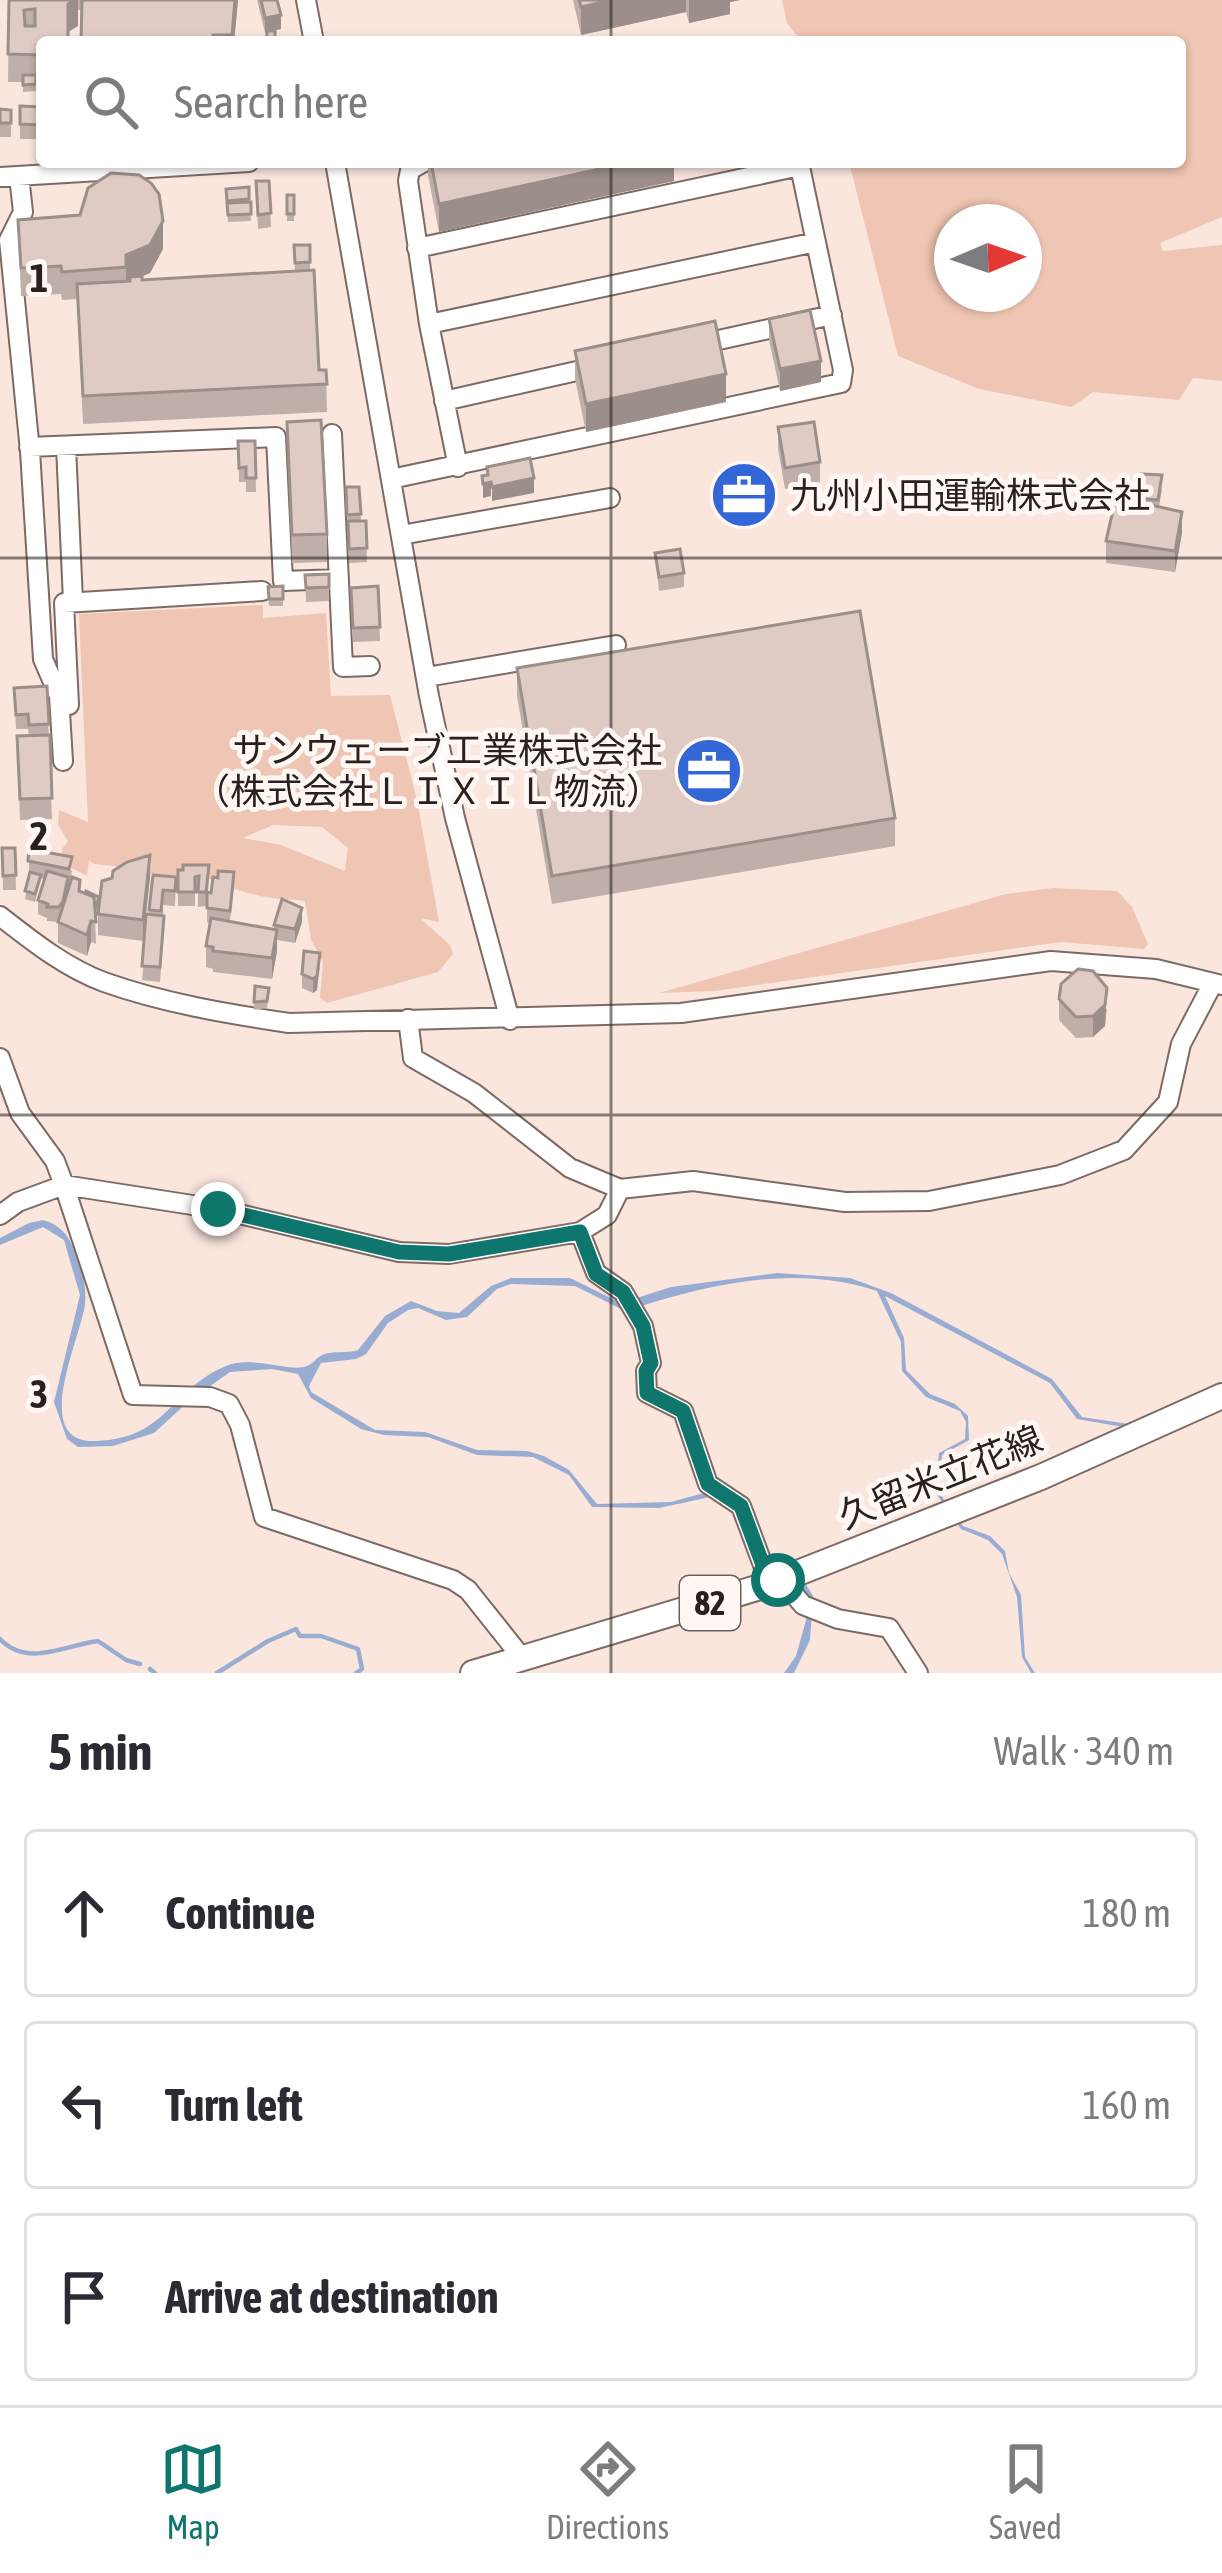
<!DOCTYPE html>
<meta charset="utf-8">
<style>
:root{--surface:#fff;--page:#f2f2f3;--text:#2b2b33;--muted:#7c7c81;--line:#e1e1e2;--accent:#0f766e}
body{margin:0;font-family:"Asap Condensed","Noto Sans JP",sans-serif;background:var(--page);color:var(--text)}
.compass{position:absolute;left:934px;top:204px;width:108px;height:108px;border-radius:50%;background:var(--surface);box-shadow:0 3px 9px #0004;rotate:88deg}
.stop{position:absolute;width:36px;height:36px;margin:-27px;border:9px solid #0f766e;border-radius:50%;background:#fff}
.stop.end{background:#0f766e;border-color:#fff;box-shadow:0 3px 12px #0008}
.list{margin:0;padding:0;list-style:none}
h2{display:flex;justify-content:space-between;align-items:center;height:156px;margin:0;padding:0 48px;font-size:51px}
h2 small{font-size:39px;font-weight:400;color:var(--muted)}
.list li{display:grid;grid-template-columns:78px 1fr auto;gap:36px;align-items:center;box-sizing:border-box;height:168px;margin:0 24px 24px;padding:0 24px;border:3px solid var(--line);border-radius:12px}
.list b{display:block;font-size:45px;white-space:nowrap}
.list em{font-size:39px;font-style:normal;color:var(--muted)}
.icon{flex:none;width:66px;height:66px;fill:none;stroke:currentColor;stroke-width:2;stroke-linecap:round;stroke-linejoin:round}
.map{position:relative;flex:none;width:1222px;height:1673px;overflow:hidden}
.search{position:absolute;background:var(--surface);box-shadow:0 3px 9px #0004;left:36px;right:36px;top:36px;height:132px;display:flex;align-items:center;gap:30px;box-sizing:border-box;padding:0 42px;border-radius:12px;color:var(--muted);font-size:45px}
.sheet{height:732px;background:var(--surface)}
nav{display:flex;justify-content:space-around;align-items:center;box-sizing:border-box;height:168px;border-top:3px solid var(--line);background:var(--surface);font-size:33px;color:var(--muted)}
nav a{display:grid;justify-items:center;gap:6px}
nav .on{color:var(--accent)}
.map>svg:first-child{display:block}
.green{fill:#efc5b4;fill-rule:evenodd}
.water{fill:#99acd1}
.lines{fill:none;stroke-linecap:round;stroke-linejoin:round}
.stream{stroke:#99acd1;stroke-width:4.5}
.minor-casing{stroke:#7c6a63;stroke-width:22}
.major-casing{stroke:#7c6a63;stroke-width:28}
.minor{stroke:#fff;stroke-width:18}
.major{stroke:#fff;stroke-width:24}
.wall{fill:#c0afa8}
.shaded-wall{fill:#9c8e88}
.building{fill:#dfcbc3;stroke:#9c8e88;stroke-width:3;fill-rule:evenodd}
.route{stroke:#0f766e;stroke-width:15}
.grid{fill:none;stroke:#28211e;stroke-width:3;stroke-opacity:0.55}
.labels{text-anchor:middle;stroke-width:10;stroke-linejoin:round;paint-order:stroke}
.shield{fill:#fff7f3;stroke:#68615e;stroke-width:3}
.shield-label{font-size:33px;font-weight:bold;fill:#28211e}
.poi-label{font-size:36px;fill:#28211e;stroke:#fff7f3;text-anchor:start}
.street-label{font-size:36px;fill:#28211e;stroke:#fff7f3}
.grid-label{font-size:39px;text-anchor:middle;font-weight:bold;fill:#28211e;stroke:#fff7f3;stroke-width:10;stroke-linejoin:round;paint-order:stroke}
</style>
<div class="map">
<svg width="1222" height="1673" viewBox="0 0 1222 1673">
<rect width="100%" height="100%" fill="#fbe6de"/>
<!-- green -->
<path class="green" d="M 782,0 L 1222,0 L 1222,217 L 1160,243 L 1163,251 L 1222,245 L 1222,381 L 1193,378 L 1179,400 L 1093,392 L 1072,407 L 979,389 L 898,356 L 849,162 L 1180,162 L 1180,42 L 802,42 L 787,23 ZM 952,222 L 1024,222 L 1024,294 L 952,294 Z
M 263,605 L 263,618 L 326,613 L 331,696 L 390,695 L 417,800 L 439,922 L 420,918 L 450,945 L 453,954 L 438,972 L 327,1003 L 320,998 L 323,962 L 311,940 L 305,901 C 289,899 271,899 256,895 C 217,887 205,866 161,879 L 143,869 L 94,864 L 89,860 L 87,876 L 62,863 L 62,849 L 68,841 L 58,825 L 59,810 L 88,822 L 79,614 ZM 273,825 L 322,827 L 348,848 L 345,871 L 281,845 L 243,838 Z
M 1053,888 L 1117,891 L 1132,907 L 1148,944 L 1144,949 L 1061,942 L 714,991 L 659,993 L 1006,894 Z"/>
<!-- water -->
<path class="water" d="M 43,1220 C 60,1225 68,1234 74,1250 C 81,1268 87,1285 85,1304 C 81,1338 28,1445 97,1441 C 168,1438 170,1389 226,1366 C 252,1355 291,1373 307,1366 C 313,1364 316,1358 322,1355 C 333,1350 346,1354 358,1350 L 385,1316 L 411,1301 L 437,1311 L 459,1313 L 491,1286 L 511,1278 L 570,1278 L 621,1303 L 671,1287 L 777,1273 L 850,1278 L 891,1293 L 1052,1379 L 1082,1417 L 1129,1424 L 1129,1428 L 1077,1419 L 1050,1383 L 885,1296 L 904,1338 L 906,1370 L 930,1394 L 955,1404 L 968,1416 L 969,1440 L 942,1455 L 938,1491 L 963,1526 L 990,1536 L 1005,1551 L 1009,1573 L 1021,1595 L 1025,1657 L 1035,1673 L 1031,1673 L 1022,1657 L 1017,1597 L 1002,1554 L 988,1540 L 961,1529 L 935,1492 L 939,1453 L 965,1439 L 966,1422 L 960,1411 L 926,1397 L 902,1371 L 901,1342 L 877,1291 C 793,1263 706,1285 625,1311 L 575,1286 L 511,1284 L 497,1289 L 467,1317 L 446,1320 L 418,1308 L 408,1310 L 388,1323 L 366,1354 L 356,1359 L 321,1363 L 309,1386 L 311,1392 L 375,1430 L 425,1432 L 477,1450 L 527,1451 L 544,1456 L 569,1470 L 597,1504 L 671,1502 L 726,1487 L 740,1492 L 754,1509 L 766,1550 L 805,1583 L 813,1596 L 810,1640 L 794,1673 L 784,1673 L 796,1656 L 808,1613 L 773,1570 L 729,1493 L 659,1508 L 592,1507 L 569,1475 L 533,1457 L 477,1455 L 428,1437 L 384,1435 L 361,1429 L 311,1398 L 298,1374 L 272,1369 L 230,1372 L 189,1401 L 154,1433 L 113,1446 L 78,1447 L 67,1439 L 54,1402 L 80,1295 L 64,1240 L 43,1227 L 0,1245 L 0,1238 L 29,1223 Z"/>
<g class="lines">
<!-- stream -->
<path class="stream" d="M 0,1639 C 28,1668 65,1645 98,1641 L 126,1660 L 140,1664
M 150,1669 L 155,1673
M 217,1673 L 268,1641 L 296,1629 L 300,1636 L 321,1636 L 358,1649 L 362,1669 L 356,1673"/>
<defs>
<path id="minor" d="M 306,0 L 314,42
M 335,162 L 429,696 L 455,818 L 510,1020
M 424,162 L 410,170 L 408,181 L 429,324 L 458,467
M 19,176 L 23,212 L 9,240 L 30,451 L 43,659 L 59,696 L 63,761
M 0,177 L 249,162
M 417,248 L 800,166
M 429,324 L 816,242
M 696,345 L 832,315
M 444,401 L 599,366
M 332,434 L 343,667 L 370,666
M 66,446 L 73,601
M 29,447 L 276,437 L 283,581 L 339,579
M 391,479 L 841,383 L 843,370 L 799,162
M 401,535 L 610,498
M 426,677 L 616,645
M 69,705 L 64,603 L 262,591
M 0,916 C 32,941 66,968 104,982 C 163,1003 228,1014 289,1023 L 681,1013 L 1051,961 L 1156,969 L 1222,985
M 408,1019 L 413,1058 L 474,1093 L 570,1168 L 620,1189 L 693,1181 L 845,1202 L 929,1201 L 1060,1175 L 1124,1150 L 1168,1102 L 1181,1044 L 1213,983
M 0,1058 L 20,1113 L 55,1161 L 64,1185 L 133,1395 L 210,1397 L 229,1404 L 240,1425 L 264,1517 L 453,1580 L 468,1590 L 523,1659
M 0,1215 L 18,1202 L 64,1185 L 218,1209 L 399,1252 L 449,1254 L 580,1232 L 607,1215 L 620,1189
M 580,1232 L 596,1273 L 623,1292 L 643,1326 L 651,1363 L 646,1371 L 647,1393 L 683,1411 L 708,1484 L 741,1506 L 770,1584
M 781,1579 L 803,1605 L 838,1619 L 889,1628 L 918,1673"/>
<path id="major" d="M 473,1673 L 770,1584 L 1041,1477 L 1222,1396"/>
</defs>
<!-- minor casing -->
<use href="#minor" class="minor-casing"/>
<!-- major casing -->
<use href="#major" class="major-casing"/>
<!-- minor -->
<use href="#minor" class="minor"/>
<!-- major -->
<use href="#major" class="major"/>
</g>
<!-- wall -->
<path class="wall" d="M 9,0 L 238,0 L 234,42 L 71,42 L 81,40 L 82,10 L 78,10 L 78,26 L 42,42 L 42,83 L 36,82 L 36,91 L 23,92 L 23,82 L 8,82 Z
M 257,0 L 277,0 L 281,29 L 265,33 Z
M 573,0 L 740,0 L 730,2 L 730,14 L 689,23 L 686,12 L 581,35 Z
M 20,106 L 42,107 L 42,139 L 20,139 Z
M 0,109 L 11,110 L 11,137 L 0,137 Z
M 428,162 L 674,162 L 674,181 L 439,232 L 428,175 Z
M 256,181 L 269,181 L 271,227 L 258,229 Z
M 249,187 L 251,221 L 228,222 L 226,189 Z
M 287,195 L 294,195 L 294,221 L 287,221 Z
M 18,220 L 163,249 L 150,273 L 142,276 L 142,280 L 319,370 L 326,370 L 327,412 L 83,424 L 77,299 L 62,300 L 61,294 L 21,296 Z
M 294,245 L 310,245 L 310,269 L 295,270 Z
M 769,319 L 821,382 L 780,391 L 769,340 Z
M 575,351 L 726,402 L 586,432 L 575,379 Z
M 287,422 L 327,534 L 327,562 L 292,563 Z
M 778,427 L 820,462 L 820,483 L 785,489 L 778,449 Z
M 238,441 L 255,441 L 256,492 L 246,492 L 246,482 L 239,482 Z
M 1141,474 L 1162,489 L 1159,507 L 1182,533 L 1175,572 L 1106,563 L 1106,541 L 1137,502 Z
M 346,487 L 359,487 L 361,521 L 366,521 L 367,562 L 349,563 Z
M 655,553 L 684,573 L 684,587 L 659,591 Z
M 329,574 L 329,601 L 306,602 L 305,575 Z
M 283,586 L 283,606 L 269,606 L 268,587 Z
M 378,586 L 380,641 L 353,642 L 351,588 Z
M 517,668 L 895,818 L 895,846 L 552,904 L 517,696 Z
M 47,686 L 52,819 L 20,820 L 17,736 L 29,736 L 28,729 L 16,729 L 14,688 Z
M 2,848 L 15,848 L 16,890 L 3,890 Z
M 29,849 L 72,871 L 68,890 L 80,891 L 95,917 L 96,944 L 91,942 L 87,956 L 58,943 L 58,922 L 47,921 L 47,918 L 38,914 L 38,900 L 44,879 L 41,878 L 35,902 L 25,899 L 29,876 Z
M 178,870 L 209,879 L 208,892 L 234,886 L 230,921 L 274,929 L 274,925 L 302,922 L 295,943 L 277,940 L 277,951 L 272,979 L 213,972 L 213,969 L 206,967 L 206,946 L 210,923 L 207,922 L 207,902 L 206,906 L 198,907 L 198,891 L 195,891 L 195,906 L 178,906 Z
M 153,875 L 176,877 L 175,906 L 163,905 L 164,930 L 160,982 L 142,980 Z
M 150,877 L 143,941 L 98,935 L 98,914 Z
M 320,967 L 317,990 L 313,993 L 302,988 L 302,974 Z
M 255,986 L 269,995 L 267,1008 L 254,1010 Z
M 1059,999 L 1107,1009 L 1105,1026 L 1093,1037 L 1076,1038 L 1059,1020 Z"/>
<!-- shaded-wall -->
<path class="shaded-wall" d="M 75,0 L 78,0 L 78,26 L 68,32 L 68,4 Z
M 235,0 L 238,0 L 234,42 L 232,42 Z
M 612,0 L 686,0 L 686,12 L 581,35 L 581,7 Z
M 689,0 L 740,0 L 730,2 L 730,14 L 689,23 Z
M 281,15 L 281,29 L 265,33 L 265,18 Z
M 632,162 L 674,162 L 674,181 L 439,232 L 439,204 Z
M 163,221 L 163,249 L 150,273 L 126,283 L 126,255 Z
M 821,361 L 821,382 L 780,391 L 780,369 Z
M 726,374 L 726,402 L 586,432 L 586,404 Z
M 534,478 L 534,493 L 492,501 L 492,487 Z
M 491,482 L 491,496 L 483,498 L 483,484 Z
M 1182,512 L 1182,533 L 1175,572 L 1175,551 Z
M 150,855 L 150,877 L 143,941 L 143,920 Z
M 302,908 L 302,922 L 295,943 L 295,929 Z
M 91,921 L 91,942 L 87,956 L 87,935 Z
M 277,930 L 277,951 L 272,979 L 272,958 Z
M 320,953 L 317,990 L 313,993 L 313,979 Z
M 1107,988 L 1105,1026 L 1093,1037 L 1093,1016 Z"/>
<!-- building -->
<path class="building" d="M 9,0 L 75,0 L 68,4 L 68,42 L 42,42 L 42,55 L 8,54 ZM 35,9 L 35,26 L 25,26 L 24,10 Z
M 82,0 L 235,0 L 232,35 L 213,35 L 214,42 L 81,42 Z
M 261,0 L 277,0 L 281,15 L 265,18 Z
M 579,0 L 612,0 L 581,7 Z
M 267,31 L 275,31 L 275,42 L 267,42 Z
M 23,75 L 36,75 L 36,84 L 23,85 Z
M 20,106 L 42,107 L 42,125 L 20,124 Z
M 0,109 L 11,110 L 11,123 L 0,123 Z
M 431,162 L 632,162 L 439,204 Z
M 111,173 L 139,175 L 151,183 L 159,194 L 163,221 L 150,245 L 126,255 L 126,267 L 62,272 L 61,266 L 21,268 L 18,220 L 80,215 L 88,188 Z
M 256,181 L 269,181 L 271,213 L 258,215 Z
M 249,187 L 249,199 L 227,201 L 226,189 Z
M 287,195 L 294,195 L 294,214 L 287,214 Z
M 251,202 L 251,214 L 228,215 L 227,203 Z
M 294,245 L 310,245 L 310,262 L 295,263 Z
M 314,270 L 319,370 L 326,370 L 327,384 L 83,396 L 77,284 L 130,281 L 130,277 L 142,276 L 142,280 Z
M 810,310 L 821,361 L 780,369 L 769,319 Z
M 715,321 L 726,374 L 586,404 L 575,351 Z
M 321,420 L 327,534 L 292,535 L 287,422 Z
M 814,422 L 820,462 L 785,468 L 778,427 Z
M 238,441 L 255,441 L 256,478 L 246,478 L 246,467 L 239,468 Z
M 530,458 L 534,478 L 492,487 L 491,482 L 483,484 L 482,476 L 488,475 L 487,467 Z
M 1141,474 L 1162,475 L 1158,500 L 1137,498 Z
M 346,487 L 359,487 L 361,514 L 347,515 Z
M 1116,497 L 1182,512 L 1175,551 L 1106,541 Z
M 348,521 L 366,521 L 367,548 L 349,549 Z
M 680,549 L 684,573 L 659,577 L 655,553 Z
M 329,574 L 329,587 L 306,588 L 305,575 Z
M 283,586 L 283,599 L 269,599 L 268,587 Z
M 378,586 L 380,627 L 353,628 L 351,588 Z
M 860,611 L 895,818 L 552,876 L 517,668 Z
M 47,686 L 49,724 L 29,725 L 28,714 L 16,715 L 14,688 Z
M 50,735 L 52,798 L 20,799 L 17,736 Z
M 2,848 L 15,848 L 16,875 L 3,876 Z
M 29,849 L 72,857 L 69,869 L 28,861 Z
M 150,855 L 143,920 L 98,914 L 102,881 L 112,878 L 113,871 L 127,862 Z
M 183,865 L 209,865 L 206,892 L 198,892 L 199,876 L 195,877 L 195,892 L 178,892 L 178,870 L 183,870 Z
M 47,871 L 68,877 L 63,901 L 59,907 L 47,907 L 48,904 L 38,900 Z
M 218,871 L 234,872 L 230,911 L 207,908 L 207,892 L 211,893 L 213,877 L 218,878 Z
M 30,872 L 41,875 L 35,894 L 25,891 Z
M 153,875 L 176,877 L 175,891 L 163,890 L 161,911 L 149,910 Z
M 72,877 L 80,880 L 79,891 L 94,897 L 96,922 L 91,921 L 87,935 L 58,922 Z
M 86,891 L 99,897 L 95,910 L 94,897 L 85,893 Z
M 282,899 L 302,908 L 295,929 L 274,925 Z
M 146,914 L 164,916 L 160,967 L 142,966 Z
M 211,918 L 277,930 L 272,958 L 213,951 L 213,947 L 206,946 Z
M 304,951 L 320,953 L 317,976 L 313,979 L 302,974 Z
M 1078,969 L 1093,971 L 1107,988 L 1105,1005 L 1093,1016 L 1076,1017 L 1059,999 L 1061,984 Z
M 255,986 L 269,988 L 267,1001 L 254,1002 Z"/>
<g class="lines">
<!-- route -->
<path class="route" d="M 218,1209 L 399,1252 L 449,1254 L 580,1232 L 596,1274 L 623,1292 L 643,1326 L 651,1363 L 646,1371 L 647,1393 L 683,1411 L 708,1484 L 741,1506 L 770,1584 L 778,1580"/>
</g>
<!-- grid -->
<path class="grid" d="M 611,0 L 611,42M 611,162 L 611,1673M 0,558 L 1222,558M 0,1115 L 1222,1115"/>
<!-- icons -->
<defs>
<symbol id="office-disc" viewBox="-11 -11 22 22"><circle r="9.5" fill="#3467d6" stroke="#fff7f3"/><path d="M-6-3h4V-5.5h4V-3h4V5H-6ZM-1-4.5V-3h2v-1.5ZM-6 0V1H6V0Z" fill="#fff"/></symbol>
</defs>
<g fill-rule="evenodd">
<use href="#office-disc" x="706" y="457" width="76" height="76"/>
<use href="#office-disc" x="671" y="733" width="76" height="76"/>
</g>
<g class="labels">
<!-- shield labels -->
<rect class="shield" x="680" y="1576" width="60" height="54" rx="9"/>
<g class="shield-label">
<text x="710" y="1615">82</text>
</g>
<!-- poi labels -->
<g class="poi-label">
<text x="790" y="508">九州小田運輸株式会社</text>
<text x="662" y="763" text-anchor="end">サンウェーブ工業株式会社<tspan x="662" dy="41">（株式会社ＬＩＸＩＬ物流）</tspan></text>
</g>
<!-- street labels -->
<g class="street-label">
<text transform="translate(940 1477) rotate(-22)" y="13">久留米立花線</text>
</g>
</g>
<g class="grid-label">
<text x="39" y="292">1</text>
<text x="39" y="850">2</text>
<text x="39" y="1408">3</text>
</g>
</svg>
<svg class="compass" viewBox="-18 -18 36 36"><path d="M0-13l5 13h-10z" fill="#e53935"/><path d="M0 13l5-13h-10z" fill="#7c7c81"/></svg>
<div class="stop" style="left:778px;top:1580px"></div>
<div class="stop end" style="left:218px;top:1209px"></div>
<div class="search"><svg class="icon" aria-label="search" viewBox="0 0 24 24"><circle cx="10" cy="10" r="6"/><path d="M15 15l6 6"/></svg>Search here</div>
</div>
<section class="sheet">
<h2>5 min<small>Walk · 340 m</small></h2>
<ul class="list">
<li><svg class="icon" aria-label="ahead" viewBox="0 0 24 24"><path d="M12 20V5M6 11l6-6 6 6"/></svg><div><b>Continue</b></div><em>180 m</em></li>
<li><svg class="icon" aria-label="left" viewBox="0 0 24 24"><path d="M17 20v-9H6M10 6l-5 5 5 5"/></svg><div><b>Turn left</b></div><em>160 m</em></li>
<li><svg class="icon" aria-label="arrive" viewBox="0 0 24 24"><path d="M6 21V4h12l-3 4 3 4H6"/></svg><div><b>Arrive at destination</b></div></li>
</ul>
</section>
<nav>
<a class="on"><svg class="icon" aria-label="map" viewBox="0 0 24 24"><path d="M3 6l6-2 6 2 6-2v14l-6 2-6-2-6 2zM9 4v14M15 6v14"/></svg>Map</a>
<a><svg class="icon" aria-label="directions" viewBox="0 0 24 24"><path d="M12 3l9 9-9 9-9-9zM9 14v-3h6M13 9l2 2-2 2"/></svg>Directions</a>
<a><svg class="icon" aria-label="saved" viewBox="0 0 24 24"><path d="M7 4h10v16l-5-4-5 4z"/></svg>Saved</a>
</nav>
